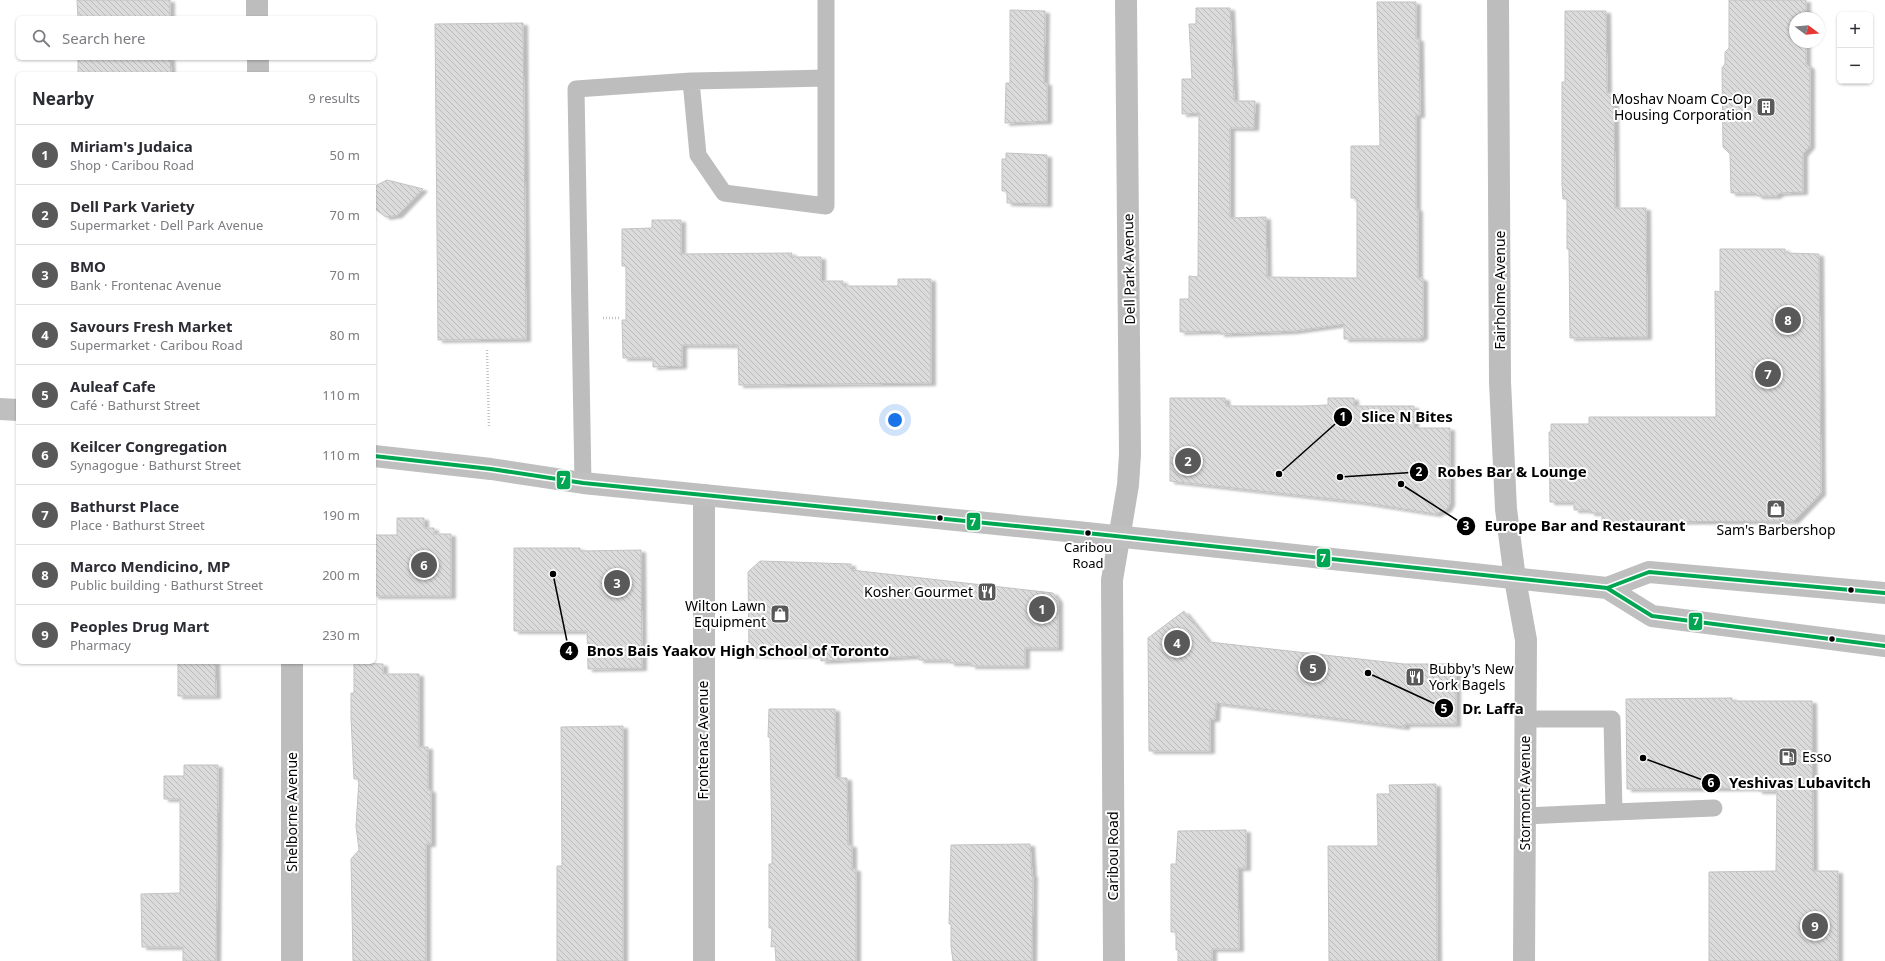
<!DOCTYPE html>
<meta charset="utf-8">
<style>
:root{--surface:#fff;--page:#f2f2f3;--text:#2b2b33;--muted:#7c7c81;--line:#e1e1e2;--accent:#595959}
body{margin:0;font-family:"Noto Sans",sans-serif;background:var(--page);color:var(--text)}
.controls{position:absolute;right:12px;top:12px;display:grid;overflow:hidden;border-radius:6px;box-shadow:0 1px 3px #0004}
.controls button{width:36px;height:36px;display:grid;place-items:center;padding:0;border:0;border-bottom:1px solid var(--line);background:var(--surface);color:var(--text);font:20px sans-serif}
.compass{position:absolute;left:1789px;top:12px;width:36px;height:36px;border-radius:50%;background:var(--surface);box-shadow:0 1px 3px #0004;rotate:106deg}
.you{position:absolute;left:895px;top:420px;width:14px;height:14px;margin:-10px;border:3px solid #fff;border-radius:50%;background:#1a73e8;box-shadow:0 0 0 6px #1a73e833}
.badge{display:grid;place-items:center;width:26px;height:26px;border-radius:50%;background:var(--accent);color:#fff;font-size:13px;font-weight:700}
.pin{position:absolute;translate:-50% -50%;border:2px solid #fff;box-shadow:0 1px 4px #0006}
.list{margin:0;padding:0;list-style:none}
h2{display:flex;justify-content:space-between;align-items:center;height:52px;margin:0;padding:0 16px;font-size:17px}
h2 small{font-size:13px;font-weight:400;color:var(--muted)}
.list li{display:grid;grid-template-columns:26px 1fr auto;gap:12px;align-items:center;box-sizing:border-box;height:60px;padding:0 16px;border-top:1px solid var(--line)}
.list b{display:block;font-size:15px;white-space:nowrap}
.list p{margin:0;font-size:13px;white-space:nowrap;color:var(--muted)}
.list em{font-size:13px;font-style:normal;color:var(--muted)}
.icon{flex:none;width:22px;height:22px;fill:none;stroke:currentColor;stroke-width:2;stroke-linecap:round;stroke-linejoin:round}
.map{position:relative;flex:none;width:1885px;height:961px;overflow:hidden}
.search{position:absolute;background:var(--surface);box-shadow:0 1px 3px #0004;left:16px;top:16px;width:360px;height:44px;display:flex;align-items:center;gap:10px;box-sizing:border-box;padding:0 14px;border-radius:6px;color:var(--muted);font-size:15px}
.panel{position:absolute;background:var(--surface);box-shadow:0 1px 3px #0004;left:16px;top:72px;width:360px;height:592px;border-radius:6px}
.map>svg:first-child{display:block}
.building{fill:url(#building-back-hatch);stroke:#c3c3c3;filter:url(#shadow)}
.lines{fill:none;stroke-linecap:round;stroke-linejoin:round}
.path{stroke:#c2c2c2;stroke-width:2.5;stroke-dasharray:1 2;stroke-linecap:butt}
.lane{stroke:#bdbdbd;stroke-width:17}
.street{stroke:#bdbdbd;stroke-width:22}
.secondary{stroke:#bfbfbf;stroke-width:22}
.bus-1-casing{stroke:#fff;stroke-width:7}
.bus-1{stroke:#00a651;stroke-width:4}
.bus-dot{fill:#000;stroke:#fff;stroke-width:1.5}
.labels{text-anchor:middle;stroke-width:4;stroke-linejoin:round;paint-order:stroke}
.bus-label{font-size:13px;fill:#000;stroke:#fff}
.poi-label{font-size:14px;fill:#000;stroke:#fff;text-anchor:end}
.street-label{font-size:14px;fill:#000;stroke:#fff}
.leader{fill:none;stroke:#000;stroke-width:1.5}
.callout-dot{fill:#000;stroke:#fff;stroke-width:1.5}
.mark-label{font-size:12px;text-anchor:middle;font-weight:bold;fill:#fff}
.callout-label{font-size:15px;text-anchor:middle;font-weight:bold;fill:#000;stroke:#fff;stroke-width:4;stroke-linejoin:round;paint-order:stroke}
.line-badge{stroke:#fff;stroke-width:1.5}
.badge-label{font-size:11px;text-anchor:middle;font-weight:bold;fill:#fff}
</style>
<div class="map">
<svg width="1885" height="961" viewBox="0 0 1885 961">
<defs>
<pattern id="building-back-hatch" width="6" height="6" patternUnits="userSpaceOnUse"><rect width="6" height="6" fill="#dbdbdb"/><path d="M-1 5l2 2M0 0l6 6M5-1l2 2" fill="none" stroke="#bababa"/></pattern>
<filter id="shadow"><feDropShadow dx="4.5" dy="2.5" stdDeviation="1" flood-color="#0004"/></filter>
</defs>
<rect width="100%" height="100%" fill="#fff"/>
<!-- building -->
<path class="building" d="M 77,0 L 170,0 L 170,18 L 78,18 Z
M 1729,0 L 1806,0 L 1806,18 L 1795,18 L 1795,42 L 1806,42 L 1806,64 L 1810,67 L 1810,146 L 1803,154 L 1803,192 L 1780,193 L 1776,196 L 1758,196 L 1755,193 L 1731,193 L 1730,154 L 1723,147 L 1722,68 L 1725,64 L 1725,52 L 1729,48 Z
M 1377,2 L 1416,2 L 1416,39 L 1419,39 L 1420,115 L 1416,115 L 1416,209 L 1418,209 L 1418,277 L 1423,279 L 1423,337 L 1420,337 L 1420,339 L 1344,339 L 1344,324 L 1294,331 L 1220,334 L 1220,331 L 1180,332 L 1180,299 L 1189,299 L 1189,276 L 1198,277 L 1199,113 L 1182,114 L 1182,79 L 1192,79 L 1189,24 L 1196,24 L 1196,8 L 1230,8 L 1234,101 L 1255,101 L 1254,128 L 1230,128 L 1230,218 L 1266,217 L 1267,277 L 1357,278 L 1357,198 L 1351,198 L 1351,146 L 1380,146 Z
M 1010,10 L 1045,11 L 1044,83 L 1047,83 L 1047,121 L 1005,123 L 1006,83 L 1010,83 Z
M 1565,11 L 1606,11 L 1607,93 L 1614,93 L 1615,208 L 1646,208 L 1647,337 L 1570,338 L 1569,249 L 1567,249 L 1567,199 L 1563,199 L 1562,185 L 1562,82 L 1565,82 Z
M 523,23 L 526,339 L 438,340 L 435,24 Z
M 78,58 L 170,58 L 171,74 L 78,74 Z
M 1006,153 L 1047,155 L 1047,204 L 1007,203 L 1007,191 L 1002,191 L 1002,159 L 1006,159 Z
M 387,180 L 423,189 L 398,215 L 386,217 L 374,208 L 374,192 L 377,185 Z
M 652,220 L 681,220 L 681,254 L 792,253 L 791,257 L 821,257 L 821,281 L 843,281 L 843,286 L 898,286 L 898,279 L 931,279 L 931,383 L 739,385 L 738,345 L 682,345 L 682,366 L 653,367 L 653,358 L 623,358 L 622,320 L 626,320 L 626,266 L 622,266 L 622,229 L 652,228 Z
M 1720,249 L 1785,249 L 1785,253 L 1819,254 L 1821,493 L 1794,521 L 1602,522 L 1602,513 L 1590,513 L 1590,510 L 1574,510 L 1574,502 L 1550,502 L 1549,432 L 1551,432 L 1551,424 L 1589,424 L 1589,417 L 1716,417 L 1715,291 L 1720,292 Z
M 1170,398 L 1225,398 L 1226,406 L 1303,406 L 1328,405 L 1328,398 L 1354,398 L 1354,406 L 1414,406 L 1414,428 L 1450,428 L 1450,503 L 1447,509 L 1436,514 L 1360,502 L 1170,481 Z
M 397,518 L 424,518 L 424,528 L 434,528 L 434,534 L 451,534 L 451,596 L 374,596 L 374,535 L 397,535 Z
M 514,548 L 580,548 L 580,551 L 641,550 L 642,668 L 588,669 L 587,631 L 514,631 Z
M 760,561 L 851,564 L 851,570 L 1053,593 L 1058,600 L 1058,648 L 1025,648 L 1025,666 L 971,666 L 971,663 L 950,663 L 950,660 L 919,660 L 919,656 L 821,661 L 821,655 L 749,655 L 748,572 Z
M 1184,611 L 1209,642 L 1404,664 L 1456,664 L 1456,724 L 1405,724 L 1405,727 L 1216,703 L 1215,719 L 1210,719 L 1210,751 L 1149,751 L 1148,638 Z
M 178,662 L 215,662 L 216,696 L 178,696 Z
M 354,663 L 383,664 L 383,674 L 419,674 L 419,747 L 428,747 L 428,790 L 431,790 L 431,844 L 426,844 L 426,961 L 353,961 L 351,859 L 359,850 L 356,826 L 359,779 L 354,779 L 351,718 L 351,693 L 354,693 Z
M 1732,698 L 1732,701 L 1812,701 L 1813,871 L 1838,871 L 1838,961 L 1709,961 L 1709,872 L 1776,871 L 1777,791 L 1758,791 L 1758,788 L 1627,789 L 1626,699 Z
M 769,709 L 835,709 L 836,778 L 847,778 L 848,845 L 852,845 L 852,869 L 856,869 L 856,961 L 776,961 L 775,946 L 771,947 L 772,928 L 769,928 L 769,864 L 772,864 L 772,845 L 770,737 L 768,737 Z
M 623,726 L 623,961 L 557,961 L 557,866 L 562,866 L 561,727 Z
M 184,765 L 218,765 L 216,961 L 183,961 L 183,947 L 142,947 L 141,894 L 180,893 L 180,799 L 164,799 L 164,776 L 184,776 Z
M 1436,784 L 1437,961 L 1329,961 L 1328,846 L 1378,846 L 1377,794 L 1390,794 L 1389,785 Z
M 1246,830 L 1246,868 L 1238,868 L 1239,949 L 1212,949 L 1212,961 L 1178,961 L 1178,950 L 1176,950 L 1176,932 L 1171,932 L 1171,864 L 1176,864 L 1178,831 Z
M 1030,844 L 1032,875 L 1033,875 L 1032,961 L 953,961 L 951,946 L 951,924 L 949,924 L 951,845 Z"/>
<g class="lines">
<!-- path -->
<path class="path" d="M 603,318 L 621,318
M 487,350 L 489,427"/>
<!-- lane -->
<path class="lane" d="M 691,81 L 826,78
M 583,483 L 576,89 L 691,81 L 698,155 L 724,193 L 826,206 L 826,0
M 1614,812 L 1714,808
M 1525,816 L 1614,812 L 1612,719 L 1526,719"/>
<!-- street -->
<path class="street" d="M 257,0 L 257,18
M 1498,0 L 1500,382 L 1506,509 L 1515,579 L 1526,640 L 1524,961
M 258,58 L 258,74
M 292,662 L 292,961
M 704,961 L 704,495
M 1114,961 L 1112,580 L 1128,485 L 1130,454 L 1126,0"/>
<!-- secondary -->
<path class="secondary" d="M 0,409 L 18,410
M 374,456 L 491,469 L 583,483 L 1077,532 L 1607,588 L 1652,616 L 1885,646
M 1607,588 L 1649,572 L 1885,593"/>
<defs>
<path id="bus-1" d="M 374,456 L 491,469 L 583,483 L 1077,532 L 1607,588 L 1652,616 L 1885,646
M 1581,585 L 1607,588 L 1649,572 L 1885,593"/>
</defs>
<!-- bus-1 casing -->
<use href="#bus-1" class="bus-1-casing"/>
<!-- bus-1 -->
<use href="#bus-1" class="bus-1"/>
</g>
<!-- icons -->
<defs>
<symbol id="building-square" viewBox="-11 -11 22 22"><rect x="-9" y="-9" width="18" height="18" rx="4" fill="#595959" stroke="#fff"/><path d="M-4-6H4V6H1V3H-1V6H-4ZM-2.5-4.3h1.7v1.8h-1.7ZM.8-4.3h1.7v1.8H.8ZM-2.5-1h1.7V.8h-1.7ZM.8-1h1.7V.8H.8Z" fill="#fff"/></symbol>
<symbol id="shop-square" viewBox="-11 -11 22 22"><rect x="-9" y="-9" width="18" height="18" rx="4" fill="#595959" stroke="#fff"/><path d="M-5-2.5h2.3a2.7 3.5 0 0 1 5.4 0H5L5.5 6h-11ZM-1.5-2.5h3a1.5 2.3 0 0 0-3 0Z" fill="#fff"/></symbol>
<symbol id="restaurant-square" viewBox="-11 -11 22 22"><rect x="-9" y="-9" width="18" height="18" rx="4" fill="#595959" stroke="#fff"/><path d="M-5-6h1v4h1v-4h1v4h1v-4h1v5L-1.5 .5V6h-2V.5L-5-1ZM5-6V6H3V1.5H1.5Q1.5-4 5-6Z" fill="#fff"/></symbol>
<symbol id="fuel-square" viewBox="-11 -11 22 22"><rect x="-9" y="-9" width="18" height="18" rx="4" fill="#595959" stroke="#fff"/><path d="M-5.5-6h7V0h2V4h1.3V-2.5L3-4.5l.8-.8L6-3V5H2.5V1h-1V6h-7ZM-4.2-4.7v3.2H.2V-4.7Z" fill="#fff"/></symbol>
</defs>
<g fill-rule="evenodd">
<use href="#building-square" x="1755" y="96" width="22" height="22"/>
<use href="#shop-square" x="1765" y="498" width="22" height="22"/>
<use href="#restaurant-square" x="976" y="581" width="22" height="22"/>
<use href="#shop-square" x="769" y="603" width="22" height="22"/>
<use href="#restaurant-square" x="1404" y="666" width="22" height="22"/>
<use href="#fuel-square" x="1777" y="746" width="22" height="22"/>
</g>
<!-- markers -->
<g class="bus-dot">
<circle cx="940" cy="518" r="3.5"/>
<circle cx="1088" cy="533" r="3.5"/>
<circle cx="1851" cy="590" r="3.5"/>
<circle cx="1832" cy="639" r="3.5"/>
</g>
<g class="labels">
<!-- bus labels -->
<g class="bus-label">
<text x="1088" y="552">Caribou<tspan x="1088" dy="16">Road</tspan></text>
</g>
<!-- poi labels -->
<g class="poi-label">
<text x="1752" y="104">Moshav Noam Co-Op<tspan x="1752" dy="16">Housing Corporation</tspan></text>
<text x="1776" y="535" text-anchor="middle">Sam's Barbershop</text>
<text x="973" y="597">Kosher Gourmet</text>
<text x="766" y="611">Wilton Lawn<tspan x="766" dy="16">Equipment</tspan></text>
<text x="1429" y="674" text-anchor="start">Bubby's New<tspan x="1429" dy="16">York Bagels</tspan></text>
<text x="1802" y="762" text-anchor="start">Esso</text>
</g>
<!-- street labels -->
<g class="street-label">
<text transform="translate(1129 269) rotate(-91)" y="5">Dell Park Avenue</text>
<text transform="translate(1500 290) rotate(-90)" y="5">Fairholme Avenue</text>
<text transform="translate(703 740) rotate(-90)" y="5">Frontenac Avenue</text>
<text transform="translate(1525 793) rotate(-90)" y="5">Stormont Avenue</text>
<text transform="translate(292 812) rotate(-90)" y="5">Shelborne Avenue</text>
<text transform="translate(1113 856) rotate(-90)" y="5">Caribou Road</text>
</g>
</g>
<!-- callouts -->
<path class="leader" d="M1279 474L1343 417M1340 477L1419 472M1401 484L1466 526M553 574L569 651M1368 673L1444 708M1643 758L1711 783"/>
<g class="callout-dot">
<circle cx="1279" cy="474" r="4"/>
<circle cx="1340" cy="477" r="4"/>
<circle cx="1401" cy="484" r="4"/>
<circle cx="553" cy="574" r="4"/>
<circle cx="1368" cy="673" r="4"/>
<circle cx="1643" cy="758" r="4"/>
<circle cx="1343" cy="417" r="10"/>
<circle cx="1419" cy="472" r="10"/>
<circle cx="1466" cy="526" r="10"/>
<circle cx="569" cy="651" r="10"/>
<circle cx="1444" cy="708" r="10"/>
<circle cx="1711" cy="783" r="10"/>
</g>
<g class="mark-label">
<text x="1343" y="421">1</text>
<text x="1419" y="476">2</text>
<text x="1466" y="530">3</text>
<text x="569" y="655">4</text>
<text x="1444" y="713">5</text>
<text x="1711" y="787">6</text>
</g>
<g class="callout-label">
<text x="1407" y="422">Slice N Bites</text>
<text x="1512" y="477">Robes Bar &amp; Lounge</text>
<text x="1585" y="531">Europe Bar and Restaurant</text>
<text x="738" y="656">Bnos Bais Yaakov High School of Toronto</text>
<text x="1493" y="714">Dr. Laffa</text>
<text x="1800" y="788">Yeshivas Lubavitch</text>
</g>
<g class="line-badge">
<rect x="556" y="470" width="15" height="20" rx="4" fill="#00a651"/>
<rect x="966" y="512" width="15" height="19" rx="4" fill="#00a651"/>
<rect x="1316" y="548" width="15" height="20" rx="4" fill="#00a651"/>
<rect x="1688" y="612" width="15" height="19" rx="4" fill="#00a651"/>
</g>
<g class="badge-label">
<text x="563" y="484">7</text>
<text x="973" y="526">7</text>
<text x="1323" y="562">7</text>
<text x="1696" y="625">7</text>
</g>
</svg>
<div class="controls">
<button>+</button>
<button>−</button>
</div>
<svg class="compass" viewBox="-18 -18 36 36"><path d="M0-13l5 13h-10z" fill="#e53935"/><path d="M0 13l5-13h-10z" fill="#7c7c81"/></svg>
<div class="you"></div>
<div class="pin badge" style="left:1042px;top:609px">1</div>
<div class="pin badge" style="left:1188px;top:461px">2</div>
<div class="pin badge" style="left:617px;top:583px">3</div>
<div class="pin badge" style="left:1177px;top:643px">4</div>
<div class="pin badge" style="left:1313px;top:668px">5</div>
<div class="pin badge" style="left:424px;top:565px">6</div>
<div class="pin badge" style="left:1768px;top:374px">7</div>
<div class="pin badge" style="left:1788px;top:320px">8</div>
<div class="pin badge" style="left:1815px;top:926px">9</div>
<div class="search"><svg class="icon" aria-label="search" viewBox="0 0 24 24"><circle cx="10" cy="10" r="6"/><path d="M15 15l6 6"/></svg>Search here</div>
<section class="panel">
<h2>Nearby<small>9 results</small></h2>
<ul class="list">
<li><span class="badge">1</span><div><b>Miriam's Judaica</b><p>Shop · Caribou Road</p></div><em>50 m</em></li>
<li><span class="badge">2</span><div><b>Dell Park Variety</b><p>Supermarket · Dell Park Avenue</p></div><em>70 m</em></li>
<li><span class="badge">3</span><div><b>BMO</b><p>Bank · Frontenac Avenue</p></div><em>70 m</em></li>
<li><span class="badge">4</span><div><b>Savours Fresh Market</b><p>Supermarket · Caribou Road</p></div><em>80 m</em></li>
<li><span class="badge">5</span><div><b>Auleaf Cafe</b><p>Café · Bathurst Street</p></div><em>110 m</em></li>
<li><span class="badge">6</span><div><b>Keilcer Congregation</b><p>Synagogue · Bathurst Street</p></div><em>110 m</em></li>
<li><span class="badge">7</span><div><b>Bathurst Place</b><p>Place · Bathurst Street</p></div><em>190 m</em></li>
<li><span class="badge">8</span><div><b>Marco Mendicino, MP</b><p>Public building · Bathurst Street</p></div><em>200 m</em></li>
<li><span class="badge">9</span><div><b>Peoples Drug Mart</b><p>Pharmacy</p></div><em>230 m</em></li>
</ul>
</section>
</div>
